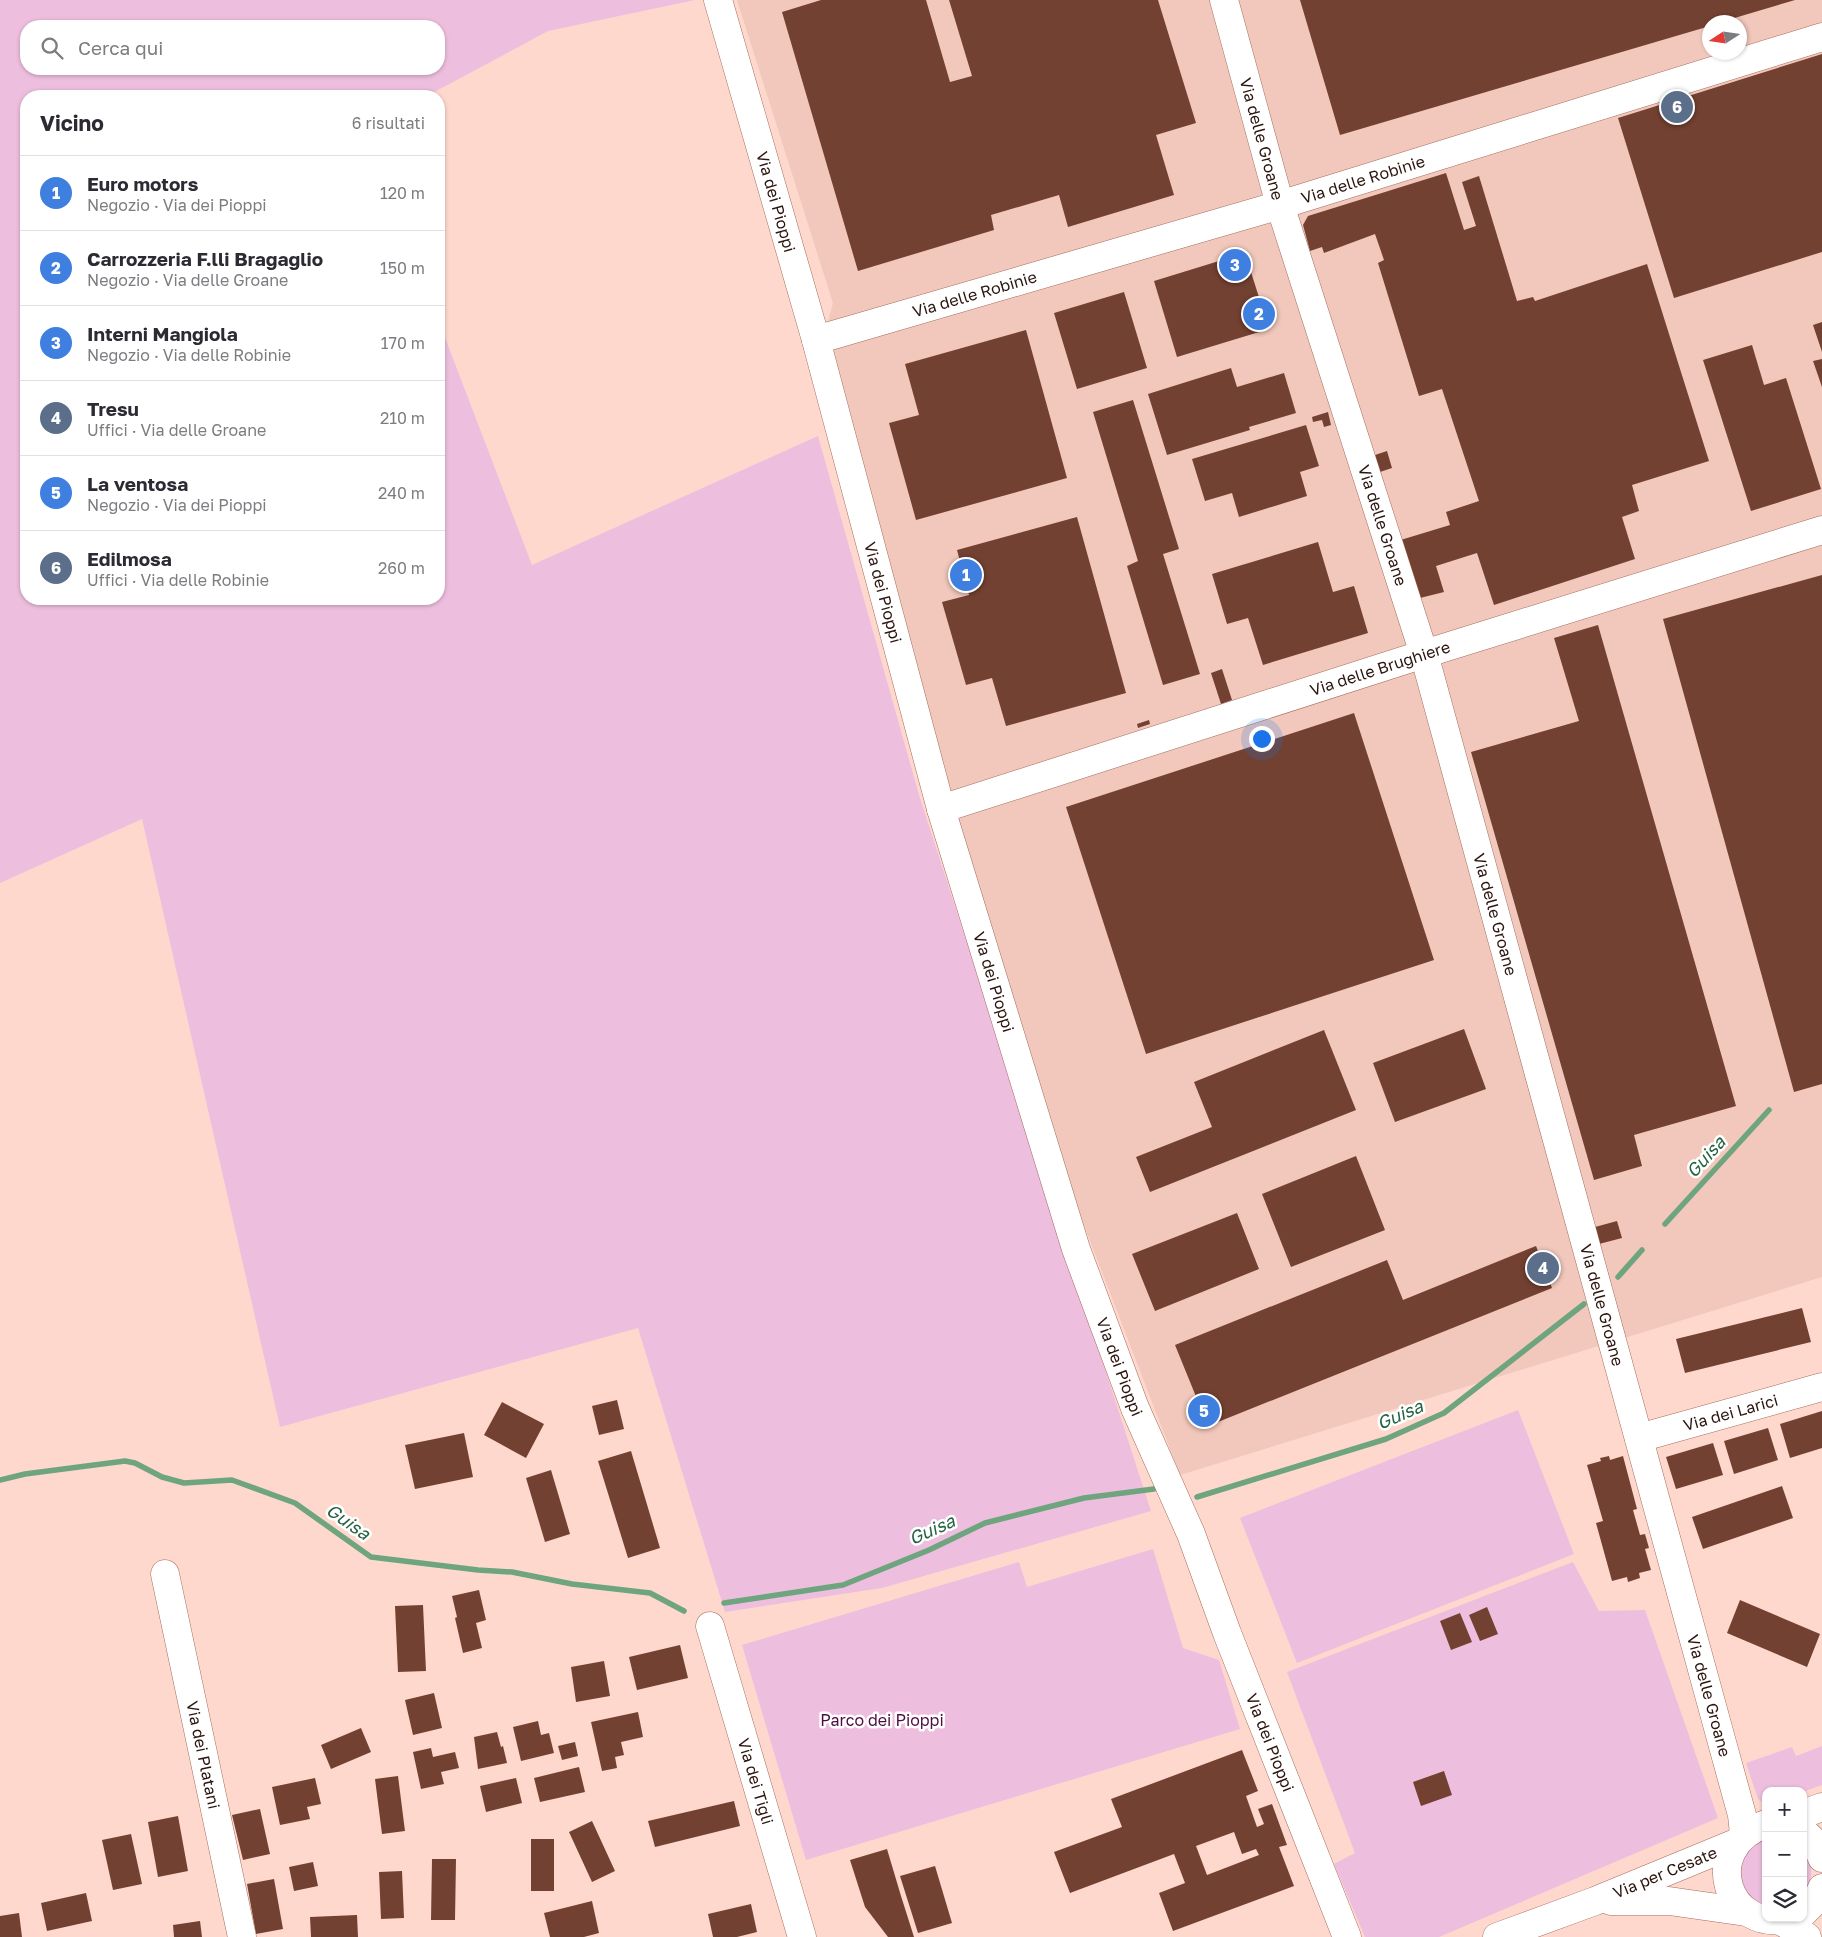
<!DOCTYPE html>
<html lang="it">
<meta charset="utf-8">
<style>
:root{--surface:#fff;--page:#f2f2f3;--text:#2b2b33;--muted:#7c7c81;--line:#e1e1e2;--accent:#3e8092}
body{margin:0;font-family:"Golos Text",sans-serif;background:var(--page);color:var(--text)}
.controls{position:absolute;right:15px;bottom:15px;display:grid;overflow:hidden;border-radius:10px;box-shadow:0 1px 4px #0004}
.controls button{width:45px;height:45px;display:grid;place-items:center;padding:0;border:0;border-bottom:1px solid var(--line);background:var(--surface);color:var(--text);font:25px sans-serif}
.compass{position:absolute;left:1702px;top:15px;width:45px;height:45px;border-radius:50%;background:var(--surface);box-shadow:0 1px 4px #0004;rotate:258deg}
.you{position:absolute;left:1261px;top:738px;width:18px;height:18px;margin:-12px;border:4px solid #fff;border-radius:50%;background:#1a73e8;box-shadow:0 0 0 8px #1a73e833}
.badge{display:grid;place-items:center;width:32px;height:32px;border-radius:50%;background:var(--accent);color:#fff;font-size:16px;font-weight:700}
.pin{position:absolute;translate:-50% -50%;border:2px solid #fff;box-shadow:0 1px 5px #0006}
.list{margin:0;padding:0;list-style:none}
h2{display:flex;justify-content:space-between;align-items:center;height:65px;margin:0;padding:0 20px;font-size:21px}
h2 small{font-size:16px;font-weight:400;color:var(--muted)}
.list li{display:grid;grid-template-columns:32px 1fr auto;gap:15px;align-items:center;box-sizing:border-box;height:75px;padding:0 20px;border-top:1px solid var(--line)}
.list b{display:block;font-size:19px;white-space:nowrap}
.list p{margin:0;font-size:16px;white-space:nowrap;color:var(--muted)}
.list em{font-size:16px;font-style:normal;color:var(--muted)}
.icon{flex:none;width:28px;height:28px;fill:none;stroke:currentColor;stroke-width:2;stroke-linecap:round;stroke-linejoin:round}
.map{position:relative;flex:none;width:1822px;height:1937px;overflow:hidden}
.search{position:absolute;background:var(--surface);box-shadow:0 1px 4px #0004;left:20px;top:20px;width:425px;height:55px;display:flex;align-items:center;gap:12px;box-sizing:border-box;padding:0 18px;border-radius:20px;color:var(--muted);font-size:19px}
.panel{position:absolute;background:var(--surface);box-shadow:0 1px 4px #0004;left:20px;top:90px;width:425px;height:515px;border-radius:20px}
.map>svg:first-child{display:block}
.built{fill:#f1c8bb;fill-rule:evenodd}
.green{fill:#eebedf;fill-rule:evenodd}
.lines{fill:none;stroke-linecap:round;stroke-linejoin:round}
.stream{stroke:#6ea47e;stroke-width:5.5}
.building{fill:#734131;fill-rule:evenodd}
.minor-casing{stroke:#a56d5d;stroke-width:29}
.minor{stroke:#fff;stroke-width:28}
.labels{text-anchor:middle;stroke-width:5;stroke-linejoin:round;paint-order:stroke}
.street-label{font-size:16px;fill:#2b150f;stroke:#fff}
.park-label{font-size:16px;fill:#4e0d41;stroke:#fff}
.water-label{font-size:18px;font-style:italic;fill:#256443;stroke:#fff}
</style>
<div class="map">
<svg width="1822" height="1937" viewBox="0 0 1822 1937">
<rect width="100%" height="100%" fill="#fed8cd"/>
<!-- built -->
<path class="built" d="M 737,0 L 1822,0 L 1822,1277 L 1180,1475 L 1082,1220 L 958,837 L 824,336 L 833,303 ZM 1710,22 L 1740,22 L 1740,52 L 1710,52 Z"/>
<!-- green -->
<path class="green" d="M 0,0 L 695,0 L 548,31 L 427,96 L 26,96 L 26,599 L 439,599 L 439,322 L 532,565 L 818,436 L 919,795 L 1151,1511 L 882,1588 L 725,1612 L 638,1328 L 280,1427 L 142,819 L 0,883 ZM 26,26 L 439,26 L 439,69 L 26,69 Z
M 1518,1410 L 1574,1554 L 1297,1663 L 1240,1518 Z
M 1153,1549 L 1183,1648 L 1219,1660 L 1240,1729 L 806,1860 L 742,1645 L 1019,1562 L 1027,1587 Z
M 1573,1562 L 1599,1611 L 1645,1610 L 1718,1818 L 1439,1937 L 1365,1937 L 1334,1864 L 1355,1853 L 1287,1672 Z
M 1822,1746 L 1822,1785 L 1803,1792 L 1803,1791 L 1766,1791 L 1766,1804 L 1759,1800 L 1757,1796 L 1746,1763 L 1792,1747 L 1796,1756 Z
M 1766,1837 L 1766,1908 L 1750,1900 L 1739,1879 L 1742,1855 Z
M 1803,1849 C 1814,1867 1814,1877 1803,1896 Z"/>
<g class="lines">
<!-- stream -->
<path class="stream" d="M 1665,1224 L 1769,1110
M 1618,1277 L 1642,1250
M 0,1480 L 25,1474 L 125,1461 L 135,1463 L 162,1477 L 184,1483 L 232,1480 L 295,1503 L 371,1557 L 478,1570 L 512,1572 L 572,1584 L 650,1593 L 684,1611
M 1197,1497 L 1386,1439 L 1444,1413 L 1584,1304
M 724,1603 L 843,1585 L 929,1550 L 985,1523 L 1084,1498 L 1154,1489"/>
</g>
<!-- building -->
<path class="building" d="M 821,0 L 926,0 L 950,82 L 972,76 L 949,0 L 1158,0 L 1196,123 L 1156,135 L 1174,195 L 1068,227 L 1059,195 L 991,215 L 994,230 L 858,271 L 782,12 Z
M 1300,0 L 1795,0 L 1721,22 L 1710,22 L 1710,26 L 1340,135 Z
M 1822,54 L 1822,252 L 1674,298 L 1618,118 Z
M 1446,173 L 1464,230 L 1476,226 L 1462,182 L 1479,176 L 1517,301 L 1533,297 L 1535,301 L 1647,264 L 1709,461 L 1632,485 L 1639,511 L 1622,517 L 1635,559 L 1494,605 L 1477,553 L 1436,566 L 1444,592 L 1412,600 L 1394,542 L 1450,525 L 1446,512 L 1479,501 L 1442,389 L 1419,396 L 1378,263 L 1384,260 L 1375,234 L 1324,253 L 1322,247 L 1310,251 L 1303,225 L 1308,216 Z
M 1245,253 L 1269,329 L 1177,357 L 1154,281 Z
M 1124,292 L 1147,368 L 1077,389 L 1054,313 Z
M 1822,322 L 1822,352 L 1813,325 Z
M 1026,330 L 1067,478 L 916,520 L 889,423 L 919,415 L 905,364 Z
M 1752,345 L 1764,385 L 1786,378 L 1821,489 L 1751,511 L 1703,360 Z
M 1822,359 L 1822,387 L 1813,361 Z
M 1231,368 L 1237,387 L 1284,373 L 1296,413 L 1249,427 L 1250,430 L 1167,455 L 1148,394 Z
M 1133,400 L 1179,549 L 1163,554 L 1200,674 L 1163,685 L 1127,566 L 1138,561 L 1093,412 Z
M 1328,412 L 1331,425 L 1324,427 L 1322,420 L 1313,422 L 1312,417 Z
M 1306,425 L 1319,466 L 1300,472 L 1307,496 L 1239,517 L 1232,493 L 1205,501 L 1192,459 Z
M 1387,451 L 1392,468 L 1380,472 L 1375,455 Z
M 1077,517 L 1126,693 L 1006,726 L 992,678 L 966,685 L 942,602 L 969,595 L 957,550 Z
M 1318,542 L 1333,592 L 1354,586 L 1368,633 L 1263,665 L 1248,618 L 1227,624 L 1212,574 Z
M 1822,575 L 1822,1084 L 1794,1092 L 1663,619 Z
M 1598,625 L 1736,1106 L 1634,1135 L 1642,1166 L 1594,1180 L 1471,752 L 1579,721 L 1554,638 Z
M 1222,669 L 1232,700 L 1221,704 L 1211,673 Z
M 1354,713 L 1434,960 L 1146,1054 L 1066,807 Z
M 1149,720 L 1150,724 L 1138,728 L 1137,724 Z
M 1464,1029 L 1486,1089 L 1395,1122 L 1373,1063 Z
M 1324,1030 L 1356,1110 L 1150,1192 L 1136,1157 L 1212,1127 L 1194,1082 Z
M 1356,1156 L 1385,1230 L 1291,1267 L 1262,1194 Z
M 1237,1213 L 1259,1269 L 1155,1311 L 1132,1254 Z
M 1617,1221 L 1622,1238 L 1599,1244 L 1595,1227 Z
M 1536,1246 L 1552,1288 L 1208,1426 L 1175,1345 L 1387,1260 L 1403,1300 Z
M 1802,1308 L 1811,1342 L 1685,1373 L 1676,1339 Z
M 617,1400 L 624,1429 L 599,1435 L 592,1406 Z
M 502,1402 L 544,1424 L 526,1458 L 484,1435 Z
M 1822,1411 L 1822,1448 L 1790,1458 L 1780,1424 Z
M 1768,1428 L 1778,1460 L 1734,1474 L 1724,1441 Z
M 464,1433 L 473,1477 L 415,1489 L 405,1445 Z
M 1713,1443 L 1723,1475 L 1676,1489 L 1666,1457 Z
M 631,1451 L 660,1548 L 628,1558 L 598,1461 Z
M 1609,1456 L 1610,1460 L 1623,1456 L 1637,1509 L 1633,1510 L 1640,1535 L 1645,1534 L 1649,1548 L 1645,1549 L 1651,1570 L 1639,1573 L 1640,1578 L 1628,1582 L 1627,1577 L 1612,1581 L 1596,1523 L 1603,1521 L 1587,1465 L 1601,1461 L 1600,1458 Z
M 551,1470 L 570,1534 L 545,1542 L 526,1478 Z
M 1782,1486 L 1793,1518 L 1703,1549 L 1692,1517 Z
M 479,1590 L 486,1620 L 476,1623 L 482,1648 L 463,1653 L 455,1618 L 457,1617 L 452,1596 Z
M 1740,1600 L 1820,1634 L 1807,1667 L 1727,1633 Z
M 423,1605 L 426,1671 L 398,1672 L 395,1606 Z
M 1487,1607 L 1498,1634 L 1480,1641 L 1469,1615 Z
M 1460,1613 L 1472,1642 L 1451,1650 L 1440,1621 Z
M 680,1645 L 688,1678 L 637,1690 L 629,1657 Z
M 604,1661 L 610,1696 L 576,1702 L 571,1667 Z
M 434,1693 L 442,1728 L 413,1735 L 405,1700 Z
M 638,1712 L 643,1737 L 621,1742 L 624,1755 L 615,1757 L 617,1768 L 602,1771 L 591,1722 Z
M 538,1721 L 541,1735 L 549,1733 L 554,1753 L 521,1761 L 513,1727 Z
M 361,1728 L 371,1752 L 331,1769 L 321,1745 Z
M 497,1732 L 501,1747 L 503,1746 L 507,1763 L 478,1769 L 474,1737 Z
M 575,1742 L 578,1756 L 562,1760 L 558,1746 Z
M 431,1748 L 433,1757 L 455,1752 L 459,1768 L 441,1772 L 444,1784 L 421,1789 L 413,1752 Z
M 1242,1750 L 1258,1791 L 1246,1796 L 1257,1827 L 1264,1824 L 1258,1809 L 1272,1804 L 1287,1845 L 1279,1847 L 1294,1886 L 1173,1931 L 1159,1893 L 1185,1883 L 1174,1854 L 1070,1893 L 1054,1852 L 1122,1827 L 1111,1799 ZM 1234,1832 L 1242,1854 L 1256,1849 L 1259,1855 L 1207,1875 L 1196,1846 Z
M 579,1767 L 585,1792 L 540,1802 L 534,1778 Z
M 1444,1771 L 1452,1795 L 1421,1806 L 1413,1782 Z
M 398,1776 L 405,1831 L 382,1834 L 375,1779 Z
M 315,1778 L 321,1804 L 307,1807 L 310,1819 L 280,1825 L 272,1787 Z
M 516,1778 L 522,1803 L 486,1812 L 480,1786 Z
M 734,1801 L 740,1826 L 655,1847 L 648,1821 Z
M 260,1809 L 270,1854 L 243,1860 L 232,1815 Z
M 178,1816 L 188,1871 L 158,1877 L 148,1822 Z
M 592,1821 L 615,1871 L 592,1882 L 569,1832 Z
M 131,1834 L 142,1884 L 113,1890 L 102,1840 Z
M 531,1839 L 554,1839 L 554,1891 L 531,1891 Z
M 887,1849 L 901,1896 L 914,1937 L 888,1937 L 865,1907 L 850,1860 Z
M 432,1859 L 456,1859 L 455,1920 L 431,1920 Z
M 313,1862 L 318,1886 L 294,1891 L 289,1867 Z
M 935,1866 L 952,1923 L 918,1933 L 900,1876 Z
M 402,1871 L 404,1918 L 381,1919 L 379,1872 Z
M 274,1879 L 283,1929 L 256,1934 L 247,1884 Z
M 86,1893 L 92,1921 L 47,1931 L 41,1903 Z
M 592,1901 L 599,1933 L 584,1937 L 550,1937 L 544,1913 Z
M 751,1904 L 757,1932 L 737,1937 L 713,1937 L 708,1914 Z
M 19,1913 L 22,1937 L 0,1937 L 0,1916 Z
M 357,1915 L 358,1937 L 311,1937 L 310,1917 Z
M 200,1921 L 202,1937 L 174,1937 L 173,1925 Z"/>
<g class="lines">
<defs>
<g id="minor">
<path id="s1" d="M 718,0 L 816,340 L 941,809 L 1076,1249 L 1135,1408 L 1191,1534 L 1227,1633 L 1347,1937"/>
<path id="s2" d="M 1224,0 L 1280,205 L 1424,654 L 1726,1757 L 1742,1815 L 1744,1834"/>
<path id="s3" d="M 816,340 L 1280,205 L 1822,37"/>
<path id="s4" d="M 941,809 L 1424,654 L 1822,530"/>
<path id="s5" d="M 1639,1438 L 1822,1387"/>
<path id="s6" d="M 165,1574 L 242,1937"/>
<path id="s7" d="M 710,1626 L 802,1937"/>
<path d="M 1803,1814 L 1822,1807"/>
<path d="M 1766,1824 C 1699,1846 1725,1936 1793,1918"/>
<path d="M 1803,1832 C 1813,1838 1818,1847 1822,1858"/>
<path d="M 1611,1901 L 1669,1901 L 1746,1912"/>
<path d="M 1803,1913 L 1817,1899 L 1822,1888"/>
<path d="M 1781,1921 L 1807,1937"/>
<path id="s8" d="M 1497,1937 L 1595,1901 L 1736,1843"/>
</g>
</defs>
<!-- minor casing -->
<use href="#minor" class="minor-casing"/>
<!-- minor -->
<use href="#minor" class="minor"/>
</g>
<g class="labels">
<!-- street labels -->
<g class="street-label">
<text dy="6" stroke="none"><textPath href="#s2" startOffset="144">Via delle Groane</textPath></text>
<text dy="6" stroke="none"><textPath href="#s3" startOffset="570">Via delle Robinie</textPath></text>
<text dy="6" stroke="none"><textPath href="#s1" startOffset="210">Via dei Pioppi</textPath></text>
<text dy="6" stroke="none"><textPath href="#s3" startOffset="165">Via delle Robinie</textPath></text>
<text dy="6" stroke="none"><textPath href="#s2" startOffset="549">Via delle Groane</textPath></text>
<text dy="6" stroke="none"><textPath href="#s1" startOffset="615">Via dei Pioppi</textPath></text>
<text dy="6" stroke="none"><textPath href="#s4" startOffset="461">Via delle Brughiere</textPath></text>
<text dy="6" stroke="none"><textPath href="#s2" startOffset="954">Via delle Groane</textPath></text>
<text dy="6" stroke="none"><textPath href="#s1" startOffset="1020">Via dei Pioppi</textPath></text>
<text dy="6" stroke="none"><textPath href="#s2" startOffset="1359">Via delle Groane</textPath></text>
<text dy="6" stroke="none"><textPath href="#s1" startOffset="1425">Via dei Pioppi</textPath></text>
<text dy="6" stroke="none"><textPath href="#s5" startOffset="95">Via dei Larici</textPath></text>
<text dy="6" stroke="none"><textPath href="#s2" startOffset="1764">Via delle Groane</textPath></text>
<text dy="6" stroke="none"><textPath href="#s1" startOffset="1830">Via dei Pioppi</textPath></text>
<text dy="6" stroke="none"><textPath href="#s6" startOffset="185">Via dei Platani</textPath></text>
<text dy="6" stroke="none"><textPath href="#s7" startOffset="162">Via dei Tigli</textPath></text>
<text dy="6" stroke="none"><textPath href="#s8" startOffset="180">Via per Cesate</textPath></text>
</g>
<!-- park labels -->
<g class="park-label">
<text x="882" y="1726">Parco dei Pioppi</text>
</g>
<!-- water labels -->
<g class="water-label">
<text transform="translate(1706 1157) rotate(-48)" y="6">Guisa</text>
<text transform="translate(1400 1415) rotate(-23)" y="6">Guisa</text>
<text transform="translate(348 1522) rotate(35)" y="6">Guisa</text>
<text transform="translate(932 1530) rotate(-24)" y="6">Guisa</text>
</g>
</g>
</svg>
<div class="controls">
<button>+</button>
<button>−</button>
<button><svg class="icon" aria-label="layers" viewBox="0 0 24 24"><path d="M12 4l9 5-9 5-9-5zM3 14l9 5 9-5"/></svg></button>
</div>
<svg class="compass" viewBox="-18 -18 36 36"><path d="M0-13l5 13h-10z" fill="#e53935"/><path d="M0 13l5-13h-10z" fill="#7c7c81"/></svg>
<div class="you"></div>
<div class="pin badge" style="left:966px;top:575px;background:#3f7fe0">1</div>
<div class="pin badge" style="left:1259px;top:314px;background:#3f7fe0">2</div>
<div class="pin badge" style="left:1235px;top:265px;background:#3f7fe0">3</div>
<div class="pin badge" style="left:1543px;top:1268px;background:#5c6f8a">4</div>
<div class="pin badge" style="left:1204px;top:1411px;background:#3f7fe0">5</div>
<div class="pin badge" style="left:1677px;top:107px;background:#5c6f8a">6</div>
<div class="search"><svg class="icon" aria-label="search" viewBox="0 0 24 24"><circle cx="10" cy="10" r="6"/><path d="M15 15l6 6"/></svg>Cerca qui</div>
<section class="panel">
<h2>Vicino<small>6 risultati</small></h2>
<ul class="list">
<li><span class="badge" style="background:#3f7fe0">1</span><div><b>Euro motors</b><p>Negozio · Via dei Pioppi</p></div><em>120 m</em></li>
<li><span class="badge" style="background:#3f7fe0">2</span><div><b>Carrozzeria F.lli Bragaglio</b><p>Negozio · Via delle Groane</p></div><em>150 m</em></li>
<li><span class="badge" style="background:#3f7fe0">3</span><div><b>Interni Mangiola</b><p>Negozio · Via delle Robinie</p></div><em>170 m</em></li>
<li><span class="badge" style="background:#5c6f8a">4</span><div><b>Tresu</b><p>Uffici · Via delle Groane</p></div><em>210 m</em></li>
<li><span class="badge" style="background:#3f7fe0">5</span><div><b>La ventosa</b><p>Negozio · Via dei Pioppi</p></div><em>240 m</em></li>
<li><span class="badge" style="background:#5c6f8a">6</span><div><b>Edilmosa</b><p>Uffici · Via delle Robinie</p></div><em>260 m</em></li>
</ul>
</section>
</div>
